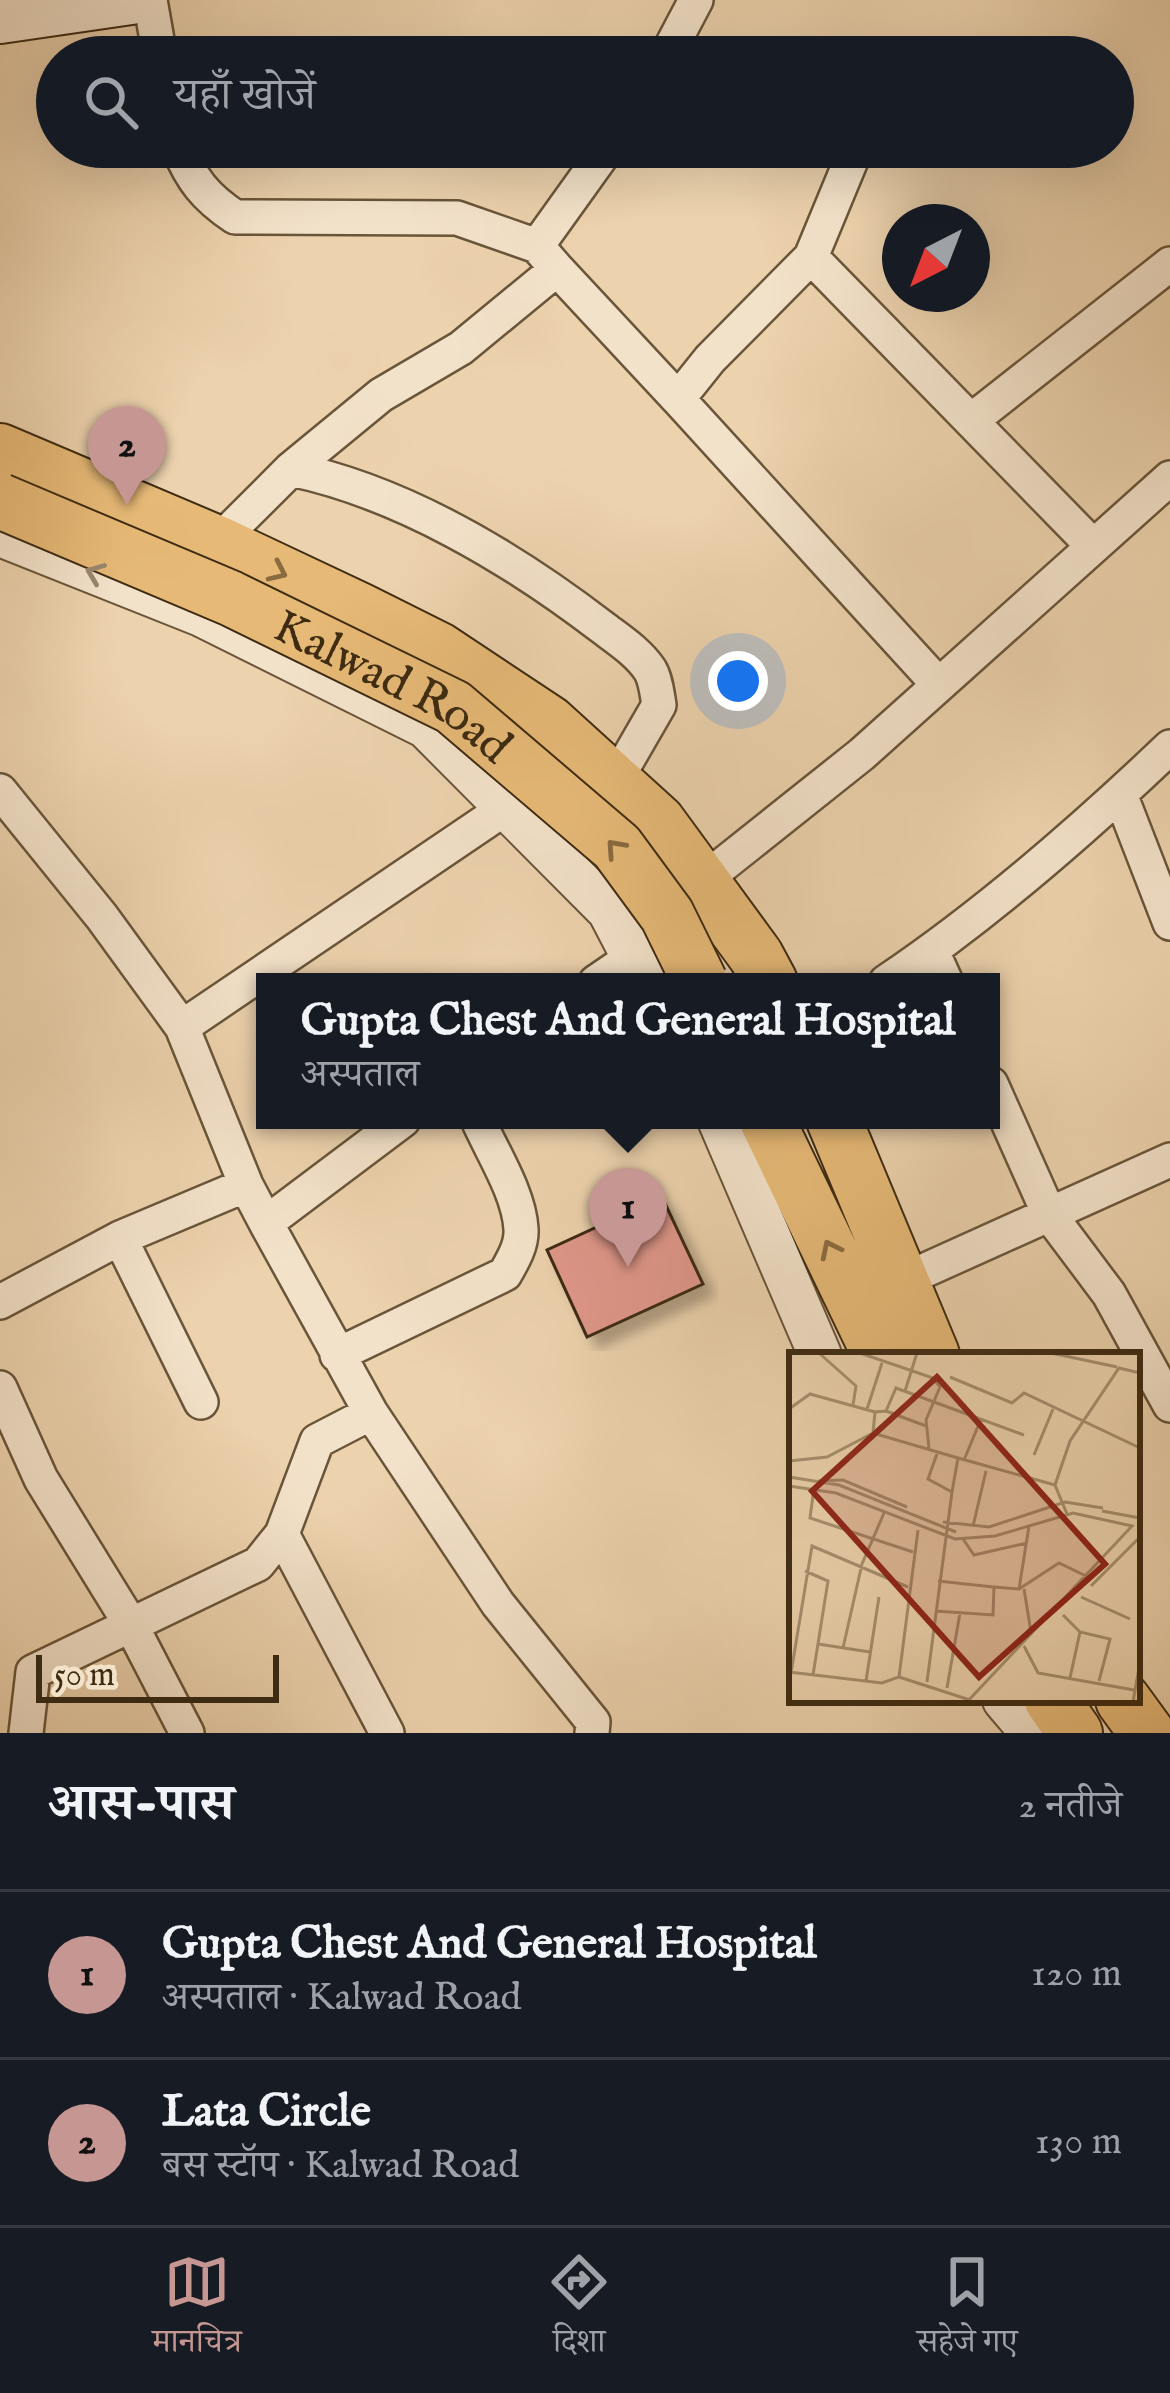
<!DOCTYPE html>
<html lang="hi">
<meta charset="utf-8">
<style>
:root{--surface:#171b24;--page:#242831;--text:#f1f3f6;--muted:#9ea1a6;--line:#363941;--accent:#c59692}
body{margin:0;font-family:"IM FELL English","Noto Serif Devanagari",serif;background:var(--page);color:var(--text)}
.compass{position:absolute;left:882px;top:204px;width:108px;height:108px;border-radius:50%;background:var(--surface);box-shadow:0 12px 48px #0002;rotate:222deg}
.scale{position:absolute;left:36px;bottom:30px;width:243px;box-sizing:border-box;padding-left:12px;border:6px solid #3d2b12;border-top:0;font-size:33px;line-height:42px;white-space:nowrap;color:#3d2b12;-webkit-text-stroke:9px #f3e2ca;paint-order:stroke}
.you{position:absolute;left:738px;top:681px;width:42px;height:42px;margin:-30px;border:9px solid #fff;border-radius:50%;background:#1a73e8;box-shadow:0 0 0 18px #1a73e833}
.badge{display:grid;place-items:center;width:78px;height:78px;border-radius:50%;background:var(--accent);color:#111;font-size:39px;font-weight:700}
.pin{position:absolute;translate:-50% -99px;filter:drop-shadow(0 3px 6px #0008)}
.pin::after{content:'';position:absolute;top:63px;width:42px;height:36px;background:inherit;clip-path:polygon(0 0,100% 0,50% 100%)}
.popup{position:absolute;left:256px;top:973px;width:744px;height:156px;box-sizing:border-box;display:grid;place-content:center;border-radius:0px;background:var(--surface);filter:drop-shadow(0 3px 9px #0005);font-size:39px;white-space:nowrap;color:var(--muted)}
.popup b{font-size:45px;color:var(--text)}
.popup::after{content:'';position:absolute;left:50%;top:100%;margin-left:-24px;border:24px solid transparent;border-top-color:var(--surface)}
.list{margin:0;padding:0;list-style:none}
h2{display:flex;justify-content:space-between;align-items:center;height:156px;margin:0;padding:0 48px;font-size:51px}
h2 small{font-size:39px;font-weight:400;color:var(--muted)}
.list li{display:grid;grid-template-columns:78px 1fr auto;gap:36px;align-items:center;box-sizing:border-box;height:168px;padding:0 48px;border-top:3px solid var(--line)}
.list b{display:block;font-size:45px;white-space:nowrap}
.list p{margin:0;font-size:39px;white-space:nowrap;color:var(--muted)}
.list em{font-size:39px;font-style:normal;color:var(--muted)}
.icon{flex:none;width:66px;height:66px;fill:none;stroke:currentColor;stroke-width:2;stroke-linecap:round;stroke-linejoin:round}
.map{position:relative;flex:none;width:1170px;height:1733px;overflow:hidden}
.search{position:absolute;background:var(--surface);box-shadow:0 12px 48px #0002;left:36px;right:36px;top:36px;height:132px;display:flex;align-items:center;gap:30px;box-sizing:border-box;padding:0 42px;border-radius:66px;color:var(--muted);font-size:45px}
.sheet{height:492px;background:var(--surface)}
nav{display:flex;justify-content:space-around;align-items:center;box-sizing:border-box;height:168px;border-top:3px solid var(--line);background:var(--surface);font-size:33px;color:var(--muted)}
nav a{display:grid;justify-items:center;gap:6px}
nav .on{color:var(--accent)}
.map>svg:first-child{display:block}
.building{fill:#e0978a;stroke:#3d2b12;stroke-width:3;filter:url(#shadow)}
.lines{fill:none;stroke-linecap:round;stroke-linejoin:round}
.minor-casing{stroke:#695539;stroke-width:38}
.tertiary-casing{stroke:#695539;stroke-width:46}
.secondary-casing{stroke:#3d2b12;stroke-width:52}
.primary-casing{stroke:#3d2b12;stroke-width:58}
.minor{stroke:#f3e2ca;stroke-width:33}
.tertiary{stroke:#f3e2ca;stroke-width:42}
.secondary{stroke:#f3e2ca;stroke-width:48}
.primary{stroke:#e6b976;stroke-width:54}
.primary-bridge-casing{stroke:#3d2b12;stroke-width:58;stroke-linecap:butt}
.primary-bridge{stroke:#e6b976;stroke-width:54}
.oneway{stroke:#896b3f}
.oneway2{stroke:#98866e}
.labels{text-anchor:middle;stroke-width:9;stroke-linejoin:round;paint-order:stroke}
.street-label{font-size:48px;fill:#3d2b12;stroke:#f3e2ca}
.inset-road{fill:none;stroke:#a68f6f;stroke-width:3}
.view{fill:#8f2418;fill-opacity:0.15;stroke:#8f2418;stroke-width:6}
.inset-edge{fill:none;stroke:#3d2b12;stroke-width:6}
</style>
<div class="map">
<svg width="1170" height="1733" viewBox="0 0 1170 1733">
<defs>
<filter id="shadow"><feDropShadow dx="11" dy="11" stdDeviation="6" flood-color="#0004"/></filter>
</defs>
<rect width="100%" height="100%" fill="#ecd2ad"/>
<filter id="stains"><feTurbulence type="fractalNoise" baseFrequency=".00167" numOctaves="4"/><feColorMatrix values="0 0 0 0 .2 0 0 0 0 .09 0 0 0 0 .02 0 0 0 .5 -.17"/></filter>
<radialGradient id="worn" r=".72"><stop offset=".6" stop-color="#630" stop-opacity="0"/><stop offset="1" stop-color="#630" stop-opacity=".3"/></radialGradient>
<!-- building -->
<path class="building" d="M 662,1197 L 703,1284 L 587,1337 L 547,1250 Z"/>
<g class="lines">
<defs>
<path id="minor" d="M 150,0 L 160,57
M 666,57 L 696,0
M 178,147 C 192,180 205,197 235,217 L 457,218 L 537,246 L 557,269
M 537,246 L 608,147
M 811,257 L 852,158
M 972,420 L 1170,264
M 291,469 C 402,492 513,559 602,627 C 619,640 638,652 650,670 C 656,680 657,694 659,705 L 614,783
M 217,543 L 291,469 L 381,395 L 461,348 L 557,269 L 678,399
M 938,684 L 678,399 L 710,359 L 811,257 L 1092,545
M 0,791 L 102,917 L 182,1027 L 246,1185 L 266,1223 L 403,1120
M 1120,794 L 1170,923
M 690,891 L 862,754 L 1170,478
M 932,951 L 946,982
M 596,982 L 634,956 L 648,939
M 886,982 C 987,914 1082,831 1170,747
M 182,1027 L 507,807
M 991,1084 L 1049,1214 L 1109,1294 L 1170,1405
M 266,1223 L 371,1413 L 498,1604 L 593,1722 L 592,1733
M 120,1238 L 201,1402
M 899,1282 L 1170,1160
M 0,1302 L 120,1238 L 246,1185
M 337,1355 L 505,1274 C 513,1260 522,1245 521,1229 C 519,1193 492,1152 478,1120
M 0,1388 L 41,1479 L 131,1625 L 187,1733
M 282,1534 L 387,1733
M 26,1733 L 33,1672 L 258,1564 L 282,1534 L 317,1441 L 371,1413"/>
<path id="tertiary" d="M 0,535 L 201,615 L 426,727 L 609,911 L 646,982
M 719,1120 L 820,1355
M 1004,1700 L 1032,1733"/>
<path id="secondary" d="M 0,19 L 131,0"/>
<path id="primary" d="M 0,451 L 217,543 L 359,610 L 439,650 L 549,723 L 658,822 L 756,956 L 770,982
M 767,1120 L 880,1355
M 834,1120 L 932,1355
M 1052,1700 L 1075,1733
M 1123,1700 L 1147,1733"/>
</defs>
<!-- minor casing -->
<use href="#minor" class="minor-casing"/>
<!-- tertiary casing -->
<use href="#tertiary" class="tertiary-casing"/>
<!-- secondary casing -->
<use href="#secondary" class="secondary-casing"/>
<!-- primary casing -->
<use href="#primary" class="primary-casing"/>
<!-- minor -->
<use href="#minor" class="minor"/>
<!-- tertiary -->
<use href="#tertiary" class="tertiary"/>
<!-- secondary -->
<use href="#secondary" class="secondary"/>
<!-- primary -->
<use href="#primary" class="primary"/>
<defs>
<g id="primary-bridge">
<path id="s1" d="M 0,501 L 230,598 L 453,707 L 617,847 L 667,915 L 700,982"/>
</g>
</defs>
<!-- primary-bridge casing -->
<use href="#primary-bridge" class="primary-bridge-casing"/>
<!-- primary-bridge -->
<use href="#primary-bridge" class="primary-bridge"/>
</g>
<!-- one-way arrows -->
<defs><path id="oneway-chevron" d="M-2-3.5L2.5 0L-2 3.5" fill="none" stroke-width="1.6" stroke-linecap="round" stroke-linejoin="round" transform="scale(3)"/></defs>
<g class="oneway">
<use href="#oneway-chevron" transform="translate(278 572) rotate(25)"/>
<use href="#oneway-chevron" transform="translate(615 848) rotate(-132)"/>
<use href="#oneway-chevron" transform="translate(830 1249) rotate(-116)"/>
</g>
<use class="oneway2" href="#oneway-chevron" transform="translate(95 573) rotate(-158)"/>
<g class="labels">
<!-- street labels -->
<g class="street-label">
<text dy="17" stroke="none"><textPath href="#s1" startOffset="435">Kalwad Road</textPath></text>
</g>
</g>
<!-- overview -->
<g transform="translate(789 1352)">
<rect width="351" height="351" fill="#ecd2ad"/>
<path class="inset-road" d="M 30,1 L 67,34 L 64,53M 71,1 L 144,26 L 151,35 L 137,68 L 140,96M 262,1 L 328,15M 161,25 L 223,51 L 235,41 L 351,96M 116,39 L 128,1M 0,57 L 21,42 L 86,60M 78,57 L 93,11M 97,59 L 137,74M 84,81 L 86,60 L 97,59 L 107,36 L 235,83M 245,103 L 264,57M 175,108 L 192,67M 0,109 L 38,105 L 84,81 L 169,106M 0,125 L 50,133 L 167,180M 29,129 L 54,128 L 118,155M 0,134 L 47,141 L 166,187 L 206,184 L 284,161 L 343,174 L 178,350M 25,136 L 21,166 L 124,200M 163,140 L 169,106 L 266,133M 313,159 L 351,166M 278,162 L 266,133 L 281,89 L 330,16 L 351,21M 154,170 L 200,175 L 276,150 L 314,156M 184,174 L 197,119M 174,187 L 185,203 L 238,191M 16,219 L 39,229 L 24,323M 302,234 L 351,185M 205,235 L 230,237 L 240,174M 230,237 L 270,211 L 299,225M 235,237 L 242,280M 292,245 L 341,267M 146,259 L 204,263 L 205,235 L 149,229M 274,263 L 291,280 L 321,287 L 310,329M 29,292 L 81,300M 235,294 L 249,321 L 345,338M 54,296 L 73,212 L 95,161M 0,320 L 93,331 L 110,325 L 129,178M 110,325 L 181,348M 281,326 L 291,280M 77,329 L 90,245M 138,330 L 163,140 L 139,127 L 149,99M 0,333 L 23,194 L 119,235M 158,336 L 171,261M 344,350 L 351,310"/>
<path class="view" d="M 148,25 L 316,212 L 190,325 L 23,139 Z"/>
<rect width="351" height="351" class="inset-edge"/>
</g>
<rect width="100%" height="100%" filter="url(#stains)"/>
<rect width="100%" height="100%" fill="url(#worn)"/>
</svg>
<svg class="compass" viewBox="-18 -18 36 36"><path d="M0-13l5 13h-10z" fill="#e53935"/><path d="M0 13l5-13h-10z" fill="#9ea1a6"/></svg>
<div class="scale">50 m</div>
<div class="you"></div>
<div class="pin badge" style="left:628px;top:1267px">1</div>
<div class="popup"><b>Gupta Chest And General Hospital</b>अस्पताल</div>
<div class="pin badge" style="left:127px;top:505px">2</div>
<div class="search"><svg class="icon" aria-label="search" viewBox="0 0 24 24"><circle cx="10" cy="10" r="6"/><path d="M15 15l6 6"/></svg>यहाँ खोजें</div>
</div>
<section class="sheet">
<h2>आस-पास<small>2 नतीजे</small></h2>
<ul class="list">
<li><span class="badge">1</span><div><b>Gupta Chest And General Hospital</b><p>अस्पताल · Kalwad Road</p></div><em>120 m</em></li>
<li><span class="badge">2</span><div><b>Lata Circle</b><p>बस स्टॉप · Kalwad Road</p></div><em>130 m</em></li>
</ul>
</section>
<nav>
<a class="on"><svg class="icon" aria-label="map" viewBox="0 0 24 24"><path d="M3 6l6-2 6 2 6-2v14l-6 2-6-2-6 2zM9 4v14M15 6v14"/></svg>मानचित्र</a>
<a><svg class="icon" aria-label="directions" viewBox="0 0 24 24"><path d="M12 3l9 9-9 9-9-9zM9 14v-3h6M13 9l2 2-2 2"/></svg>दिशा</a>
<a><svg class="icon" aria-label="saved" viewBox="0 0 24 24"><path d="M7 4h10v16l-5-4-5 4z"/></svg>सहेजे गए</a>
</nav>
